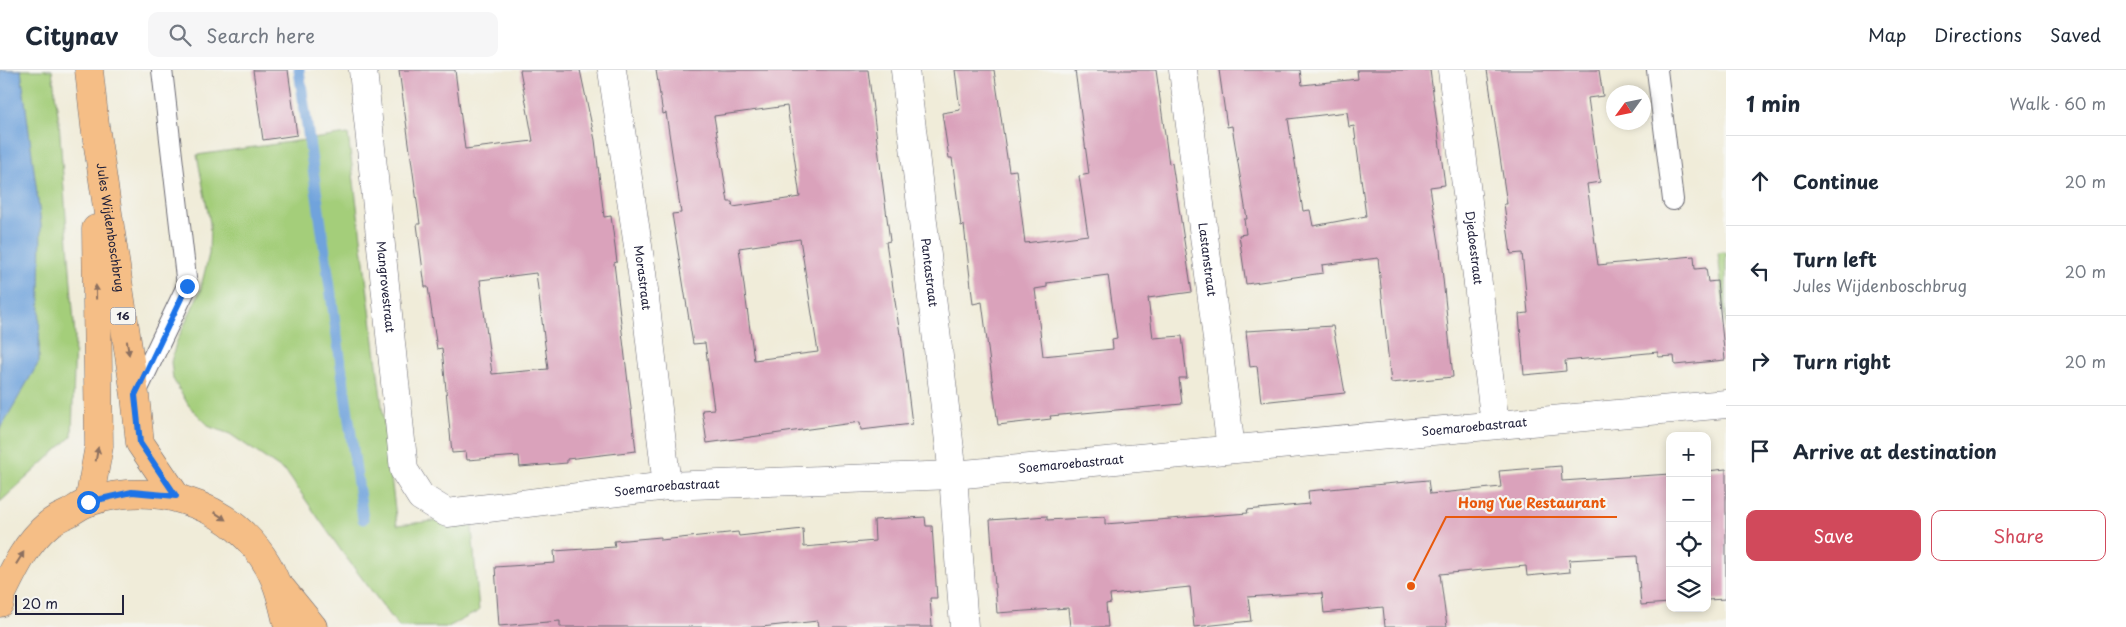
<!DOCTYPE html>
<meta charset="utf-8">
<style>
:root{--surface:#fff;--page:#f6f6f7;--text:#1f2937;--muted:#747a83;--line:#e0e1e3;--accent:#d1495b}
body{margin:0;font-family:"Playpen Sans",sans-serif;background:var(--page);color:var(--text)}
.controls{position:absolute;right:15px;bottom:15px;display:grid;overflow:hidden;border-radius:10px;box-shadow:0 2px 8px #0003}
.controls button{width:45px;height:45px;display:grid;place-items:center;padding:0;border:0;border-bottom:1px solid var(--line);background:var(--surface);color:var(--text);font:25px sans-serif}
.compass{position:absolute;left:1606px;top:15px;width:45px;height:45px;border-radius:50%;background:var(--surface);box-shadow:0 2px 8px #0003;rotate:237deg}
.scale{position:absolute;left:15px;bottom:12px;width:109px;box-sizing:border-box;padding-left:5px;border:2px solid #22223b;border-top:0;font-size:14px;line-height:18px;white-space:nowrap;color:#22223b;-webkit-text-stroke:4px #f6f6f2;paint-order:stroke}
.stop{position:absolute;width:15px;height:15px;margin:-11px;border:4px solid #1a73e8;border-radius:50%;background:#fff}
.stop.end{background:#1a73e8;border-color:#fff;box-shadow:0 1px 5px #0008}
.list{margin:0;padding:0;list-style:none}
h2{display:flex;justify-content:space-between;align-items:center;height:65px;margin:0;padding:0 20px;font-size:21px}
h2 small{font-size:16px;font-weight:400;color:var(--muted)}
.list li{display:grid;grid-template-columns:32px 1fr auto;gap:15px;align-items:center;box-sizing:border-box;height:90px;padding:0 20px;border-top:1px solid var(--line)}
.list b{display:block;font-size:19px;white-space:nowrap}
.list p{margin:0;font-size:16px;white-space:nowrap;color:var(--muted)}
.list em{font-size:16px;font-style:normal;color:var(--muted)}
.actions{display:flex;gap:10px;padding:15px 20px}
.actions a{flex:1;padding:11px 0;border:1px solid var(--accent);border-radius:10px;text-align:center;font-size:18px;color:var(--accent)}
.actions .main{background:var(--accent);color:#fff}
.icon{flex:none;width:28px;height:28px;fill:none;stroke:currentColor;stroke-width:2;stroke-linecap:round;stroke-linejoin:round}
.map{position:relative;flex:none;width:1726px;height:557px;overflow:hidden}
header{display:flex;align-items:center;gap:30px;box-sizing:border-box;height:70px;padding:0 25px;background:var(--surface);border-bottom:1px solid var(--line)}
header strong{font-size:24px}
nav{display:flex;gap:28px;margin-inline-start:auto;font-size:18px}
.search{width:350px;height:45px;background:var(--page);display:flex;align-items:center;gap:12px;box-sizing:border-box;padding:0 18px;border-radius:10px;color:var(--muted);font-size:19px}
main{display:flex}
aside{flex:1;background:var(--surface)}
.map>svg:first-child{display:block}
.green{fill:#a4ce7a;stroke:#63785a}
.water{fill:#70a3dc;stroke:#49628c}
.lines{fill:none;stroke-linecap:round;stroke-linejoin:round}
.stream{stroke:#70a3dc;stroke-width:11}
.building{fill:#daa2bb;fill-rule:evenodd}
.service-casing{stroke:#6a6972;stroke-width:22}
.minor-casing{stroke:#6a6972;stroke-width:29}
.primary-casing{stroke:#6a6972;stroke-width:29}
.service{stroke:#fff;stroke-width:20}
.minor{stroke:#fff;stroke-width:28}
.primary{stroke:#f5be86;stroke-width:28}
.oneway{fill:#8c7060}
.route{stroke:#1a73e8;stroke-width:6}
.labels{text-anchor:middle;stroke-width:4.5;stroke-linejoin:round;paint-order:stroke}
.shield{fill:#f6f6f2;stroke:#626272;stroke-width:1}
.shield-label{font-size:11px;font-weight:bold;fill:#22223b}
.street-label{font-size:12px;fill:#22223b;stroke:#f6f6f2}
.leader{fill:none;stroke:#e8590c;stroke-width:2}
.callout-dot{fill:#e8590c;stroke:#f6f6f2;stroke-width:2}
.callout-label{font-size:14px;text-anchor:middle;font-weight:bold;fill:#e8590c;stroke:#f6f6f2;stroke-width:4.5;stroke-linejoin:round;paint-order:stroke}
</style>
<header>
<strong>Citynav</strong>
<div class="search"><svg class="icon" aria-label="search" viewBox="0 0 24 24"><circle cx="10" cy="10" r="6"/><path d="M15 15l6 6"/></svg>Search here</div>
<nav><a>Map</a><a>Directions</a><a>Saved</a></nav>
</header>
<main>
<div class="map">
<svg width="1726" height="557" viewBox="0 0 1726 557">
<rect width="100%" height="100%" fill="#f6f6f2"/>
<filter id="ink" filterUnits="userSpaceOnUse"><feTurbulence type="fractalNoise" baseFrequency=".02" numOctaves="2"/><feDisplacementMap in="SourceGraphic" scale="10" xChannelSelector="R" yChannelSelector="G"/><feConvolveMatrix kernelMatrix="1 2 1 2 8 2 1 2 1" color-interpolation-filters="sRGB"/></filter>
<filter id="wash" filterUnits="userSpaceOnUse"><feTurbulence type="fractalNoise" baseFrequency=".0096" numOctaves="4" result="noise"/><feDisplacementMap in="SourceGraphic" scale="20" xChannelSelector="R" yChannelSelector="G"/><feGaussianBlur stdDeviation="1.12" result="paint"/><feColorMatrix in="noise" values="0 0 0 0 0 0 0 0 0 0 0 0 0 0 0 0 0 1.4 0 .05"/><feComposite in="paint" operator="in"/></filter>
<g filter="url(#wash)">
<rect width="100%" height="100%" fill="#f0ecd9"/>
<!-- green -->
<path class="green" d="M 0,0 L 52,0 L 59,52 L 75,267 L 72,366 L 0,432 Z
M 348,64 L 397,455 L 471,447 L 479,541 L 448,557 L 399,557 L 342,482 L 287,403 L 230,364 L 210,357 L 189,336 L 173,309 L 171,292 L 176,273 L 200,221 L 209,184 L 210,153 L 197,85 Z
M 1726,182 L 1726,259 L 1718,183 Z"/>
<!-- water -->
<path class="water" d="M 0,0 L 21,0 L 41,154 L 39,292 L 0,359 Z"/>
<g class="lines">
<!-- stream -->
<path class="stream" d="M 299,0 L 363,449"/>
</g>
<g id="blocks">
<!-- building -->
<path class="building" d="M 253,0 L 288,0 L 297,65 L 263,70 Z
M 399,0 L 455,0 L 465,79 L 533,71 L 520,0 L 580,0 L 595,70 L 604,147 L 611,146 L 617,192 L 614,193 L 636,381 L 567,389 L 567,393 L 520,397 L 519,386 L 467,390 L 466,382 L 452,383 L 442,278 L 437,279 L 428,217 L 425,217 L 417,154 L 420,154 ZM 536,203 L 548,299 L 492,304 L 480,210 Z
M 656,0 L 868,0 L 890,171 L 886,172 L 900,264 L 901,264 L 912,354 L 861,360 L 860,352 L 707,373 L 702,340 L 714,339 L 705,273 L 693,274 L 672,144 L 681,143 L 666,43 L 663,44 ZM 787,36 L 800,127 L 733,137 L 732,132 L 728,132 L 714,46 ZM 800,169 L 818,282 L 754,290 L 739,178 Z
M 955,0 L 994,0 L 1009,101 L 1016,100 L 1025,173 L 1088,165 L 1079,106 L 1089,104 L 1075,0 L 1156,0 L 1169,94 L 1172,93 L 1192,222 L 1148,228 L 1153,268 L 1182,266 L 1187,308 L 1179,308 L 1182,334 L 1050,346 L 1051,349 L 998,355 L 982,232 L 973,234 L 964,155 L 961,156 L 952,88 L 949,88 L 942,43 L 960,40 ZM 1108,205 L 1117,268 L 1112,269 L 1113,279 L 1043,286 L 1035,219 L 1047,217 L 1047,213 Z
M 1219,0 L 1300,0 L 1302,15 L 1358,9 L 1357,0 L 1430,0 L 1445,115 L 1430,117 L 1440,179 L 1453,307 L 1391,313 L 1378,188 L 1322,195 L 1323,203 L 1246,214 L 1239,165 L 1246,164 L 1244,149 L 1247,149 L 1232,56 L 1227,57 ZM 1347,42 L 1349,57 L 1354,56 L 1366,146 L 1313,156 L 1310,140 L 1303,141 L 1288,49 Z
M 1487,0 L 1599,0 L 1603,26 L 1588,28 L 1600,112 L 1587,114 L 1598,195 L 1694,186 L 1695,199 L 1706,198 L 1708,212 L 1717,211 L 1725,290 L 1675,295 L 1674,286 L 1658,287 L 1658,282 L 1565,291 L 1566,301 L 1524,305 L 1519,244 L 1528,243 L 1522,183 L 1511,184 L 1504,134 L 1507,134 Z
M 1333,256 L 1345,323 L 1261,332 L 1257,296 L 1250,297 L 1246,261 Z
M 1561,396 L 1562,411 L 1670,404 L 1670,533 L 1641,535 L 1637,486 L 1569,490 L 1570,502 L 1527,506 L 1526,496 L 1440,504 L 1447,557 L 1385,557 L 1383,537 L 1324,543 L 1322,523 L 1309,524 L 1309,523 L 1248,527 L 1251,551 L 1194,557 L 1190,517 L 1110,525 L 1111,533 L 1106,534 L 1108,557 L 1070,557 L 1068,538 L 997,543 L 990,450 L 1047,446 L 1047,450 L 1105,447 L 1105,454 L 1248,443 L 1247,440 L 1309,434 L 1308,421 L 1428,410 L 1430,424 L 1501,417 L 1499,401 Z
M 1726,399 L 1726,529 L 1707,530 L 1707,401 Z
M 925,447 L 926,456 L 932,456 L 937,528 L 930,528 L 932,557 L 819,557 L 818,551 L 761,557 L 560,557 L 560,551 L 499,556 L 495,497 L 555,493 L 554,481 L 615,477 L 614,471 L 661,467 L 661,470 L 738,462 L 739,466 L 803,459 L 804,477 L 875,471 L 874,450 Z"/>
</g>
</g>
<g filter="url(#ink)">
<use href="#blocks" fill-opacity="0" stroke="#6a6972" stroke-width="1"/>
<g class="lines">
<defs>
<path id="service" d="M 1657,0 L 1673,130
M 135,325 L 187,216 L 162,0"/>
<g id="minor">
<path id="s1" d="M 363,0 L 404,400 L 421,427 L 447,443 L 667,416 L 953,405 L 1726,334"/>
<path id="s2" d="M 612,0 L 642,203 L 667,416"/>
<path id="s3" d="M 905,0 L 953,405 L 964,557"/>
<path id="s4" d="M 1183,0 L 1231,379"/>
<path id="s5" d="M 1452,0 L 1495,354"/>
</g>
<g id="primary">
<path id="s6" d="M 89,0 L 95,56 L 135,325 L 140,373 L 176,426"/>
<path d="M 89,432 L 99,376 L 96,159"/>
<path d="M 282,519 L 313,557"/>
<path d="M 0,533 L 1,526 C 14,499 26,473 49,454 C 55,449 63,446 69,443 C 76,439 82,434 89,432 C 151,411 224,431 262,486 C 278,509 282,531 288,557"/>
</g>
</defs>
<!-- service casing -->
<use href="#service" class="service-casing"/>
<!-- minor casing -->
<use href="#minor" class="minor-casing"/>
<!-- primary casing -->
<use href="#primary" class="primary-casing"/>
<!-- service -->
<use href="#service" class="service"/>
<!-- minor -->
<use href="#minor" class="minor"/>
<!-- primary -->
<use href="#primary" class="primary"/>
</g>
<!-- one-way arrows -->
<defs><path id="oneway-solid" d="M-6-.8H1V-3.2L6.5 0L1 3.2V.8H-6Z" transform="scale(1.25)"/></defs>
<g class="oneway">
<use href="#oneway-solid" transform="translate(96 222) rotate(-91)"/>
<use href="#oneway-solid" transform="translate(128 278) rotate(81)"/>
<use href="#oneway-solid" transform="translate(97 384) rotate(-80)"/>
<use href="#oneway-solid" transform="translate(220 446) rotate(34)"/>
<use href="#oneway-solid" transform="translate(20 488) rotate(-58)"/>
</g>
</g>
<g class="lines" filter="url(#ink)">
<!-- route -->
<path class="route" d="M 88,432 L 132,422 L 176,426 L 140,373 L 135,325 L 187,216"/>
</g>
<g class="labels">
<!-- shield labels -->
<rect class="shield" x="110.5" y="237.5" width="25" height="17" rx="4"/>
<g class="shield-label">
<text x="123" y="250">16</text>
</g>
<!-- street labels -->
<g class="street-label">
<text dy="4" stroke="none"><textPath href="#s6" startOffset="159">Jules Wijdenboschbrug</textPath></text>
<text dy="4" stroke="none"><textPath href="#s5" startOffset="179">Djedoestraat</textPath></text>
<text dy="4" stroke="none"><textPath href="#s4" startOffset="191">Lastanstraat</textPath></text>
<text dy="4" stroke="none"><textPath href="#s3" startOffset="204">Pantastraat</textPath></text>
<text dy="4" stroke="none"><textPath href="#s2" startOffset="210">Morastraat</textPath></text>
<text dy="4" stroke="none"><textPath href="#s1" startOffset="218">Mangrovestraat</textPath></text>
<text dy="4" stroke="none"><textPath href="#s1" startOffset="1496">Soemaroebastraat</textPath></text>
<text dy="4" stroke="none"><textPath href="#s1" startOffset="1091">Soemaroebastraat</textPath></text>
<text dy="4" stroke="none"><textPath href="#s1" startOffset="686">Soemaroebastraat</textPath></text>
</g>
</g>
<!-- callouts -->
<path class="leader" d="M1411 516L1446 447H1617"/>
<circle class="callout-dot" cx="1411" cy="516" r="5"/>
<g class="callout-label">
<text x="1532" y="438">Hong Yue Restaurant</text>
</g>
</svg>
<div class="controls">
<button>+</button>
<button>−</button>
<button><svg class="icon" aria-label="locate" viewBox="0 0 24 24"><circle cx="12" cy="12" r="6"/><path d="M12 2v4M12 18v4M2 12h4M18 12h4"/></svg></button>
<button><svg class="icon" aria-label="layers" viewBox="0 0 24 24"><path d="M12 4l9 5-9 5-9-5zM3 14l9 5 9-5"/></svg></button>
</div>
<svg class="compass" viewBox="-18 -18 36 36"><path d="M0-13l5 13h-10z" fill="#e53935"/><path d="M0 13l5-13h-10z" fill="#747a83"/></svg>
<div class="scale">20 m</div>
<div class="stop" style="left:88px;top:432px"></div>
<div class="stop end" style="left:187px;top:216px"></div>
</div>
<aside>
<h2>1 min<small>Walk · 60 m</small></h2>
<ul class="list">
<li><svg class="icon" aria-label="ahead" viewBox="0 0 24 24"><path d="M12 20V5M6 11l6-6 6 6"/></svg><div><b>Continue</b></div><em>20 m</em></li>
<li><svg class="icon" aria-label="left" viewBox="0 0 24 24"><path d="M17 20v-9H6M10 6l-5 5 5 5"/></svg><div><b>Turn left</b><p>Jules Wijdenboschbrug</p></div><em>20 m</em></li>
<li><svg class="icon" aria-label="right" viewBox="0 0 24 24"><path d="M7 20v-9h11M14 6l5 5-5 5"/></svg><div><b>Turn right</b></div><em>20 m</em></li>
<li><svg class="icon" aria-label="arrive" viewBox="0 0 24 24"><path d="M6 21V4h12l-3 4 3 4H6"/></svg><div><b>Arrive at destination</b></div></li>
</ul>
<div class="actions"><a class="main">Save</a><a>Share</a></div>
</aside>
</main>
